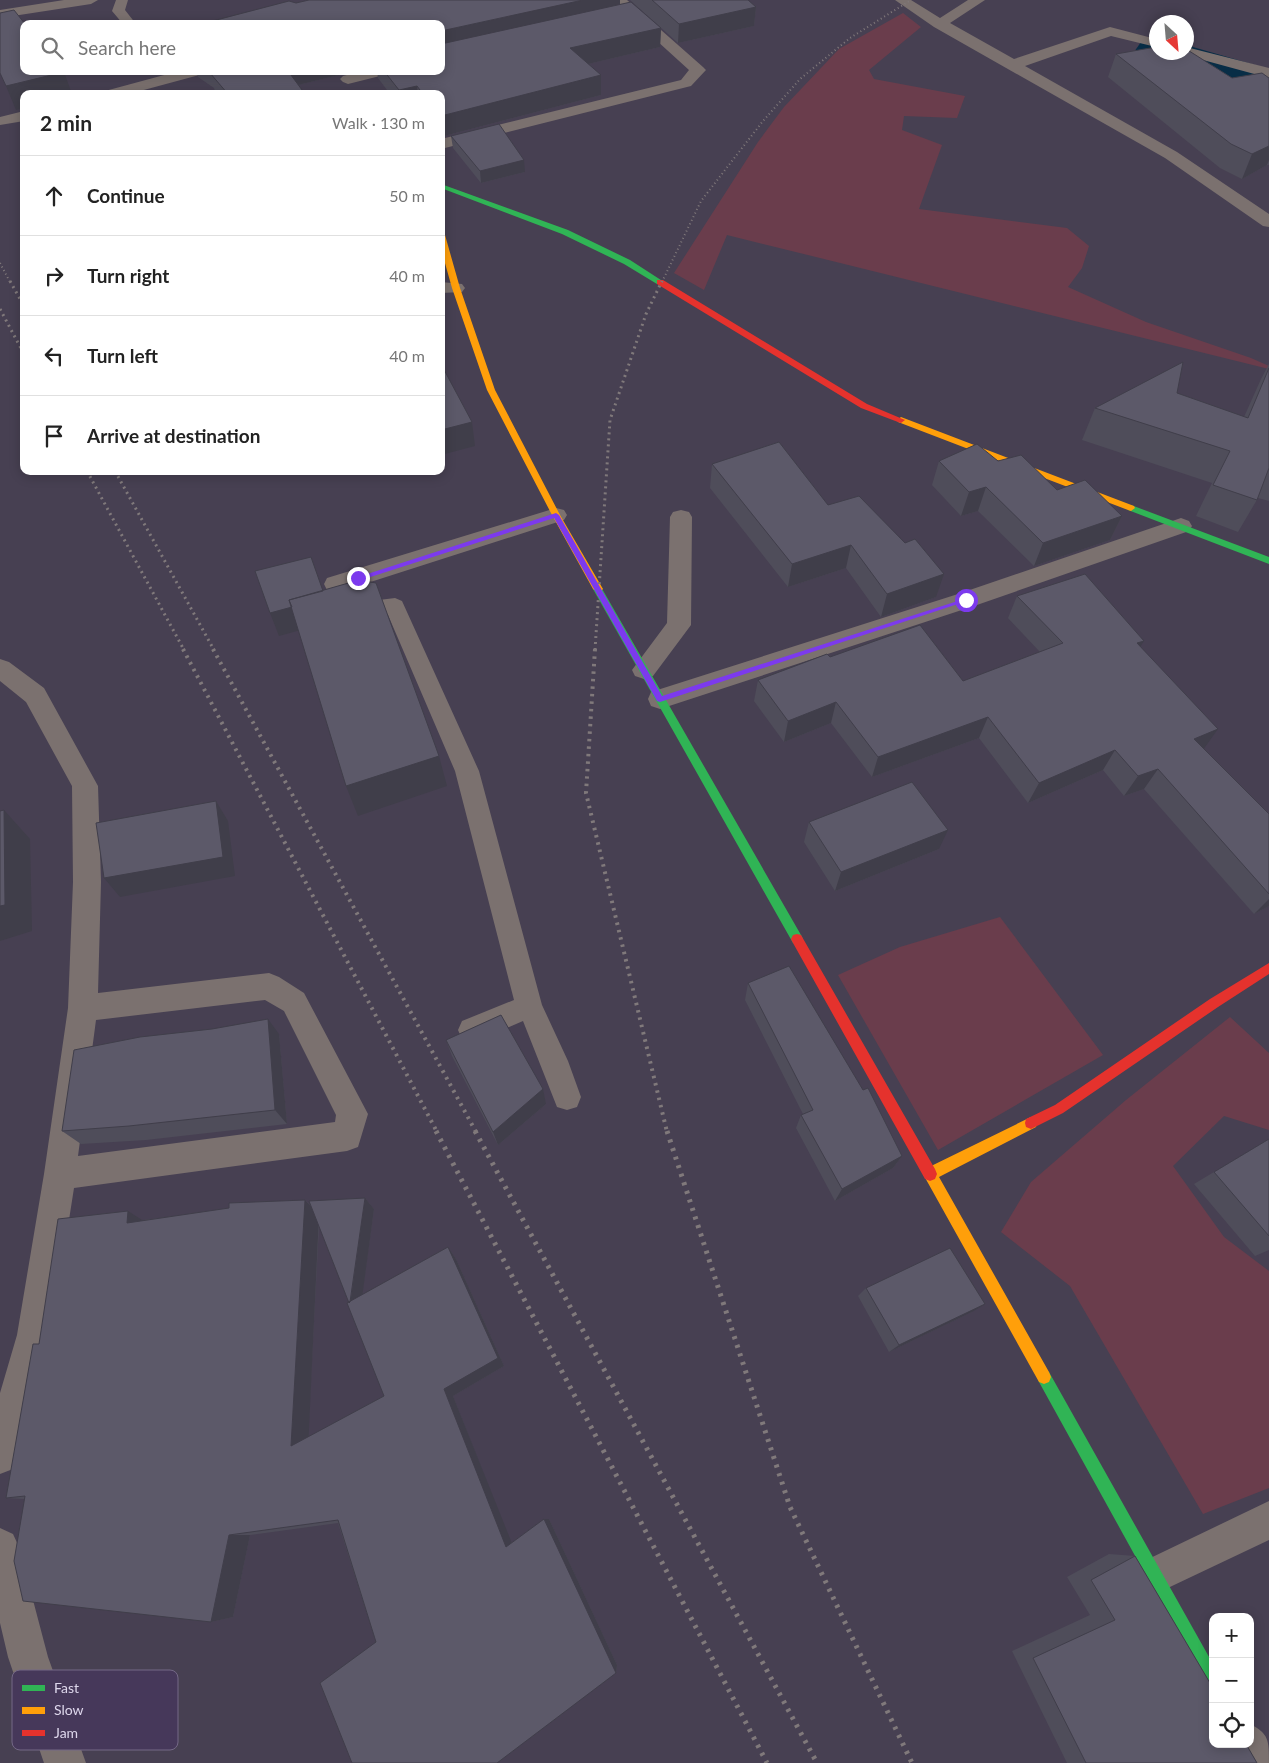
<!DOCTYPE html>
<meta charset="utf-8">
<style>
:root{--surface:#fff;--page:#f6f6f6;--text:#222;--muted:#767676;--line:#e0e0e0}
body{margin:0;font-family:Lato,sans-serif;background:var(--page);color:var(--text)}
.controls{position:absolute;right:15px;bottom:15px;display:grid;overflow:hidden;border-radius:10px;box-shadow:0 2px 12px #0003}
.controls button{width:45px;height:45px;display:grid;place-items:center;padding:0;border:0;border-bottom:1px solid var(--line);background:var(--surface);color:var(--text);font:25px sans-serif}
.compass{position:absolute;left:1149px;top:15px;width:45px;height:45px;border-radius:50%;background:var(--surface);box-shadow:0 2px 12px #0003;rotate:154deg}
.stop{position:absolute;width:15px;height:15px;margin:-11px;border:4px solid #7c3aed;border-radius:50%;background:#fff}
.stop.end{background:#7c3aed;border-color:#fff;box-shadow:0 1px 5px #0008}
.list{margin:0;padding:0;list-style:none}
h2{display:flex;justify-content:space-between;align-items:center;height:65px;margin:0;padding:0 20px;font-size:21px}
h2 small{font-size:16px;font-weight:400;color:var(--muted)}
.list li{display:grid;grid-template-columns:32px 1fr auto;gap:15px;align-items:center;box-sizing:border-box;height:80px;padding:0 20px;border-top:1px solid var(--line)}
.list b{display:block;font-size:19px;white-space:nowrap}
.list em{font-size:16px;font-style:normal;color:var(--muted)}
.icon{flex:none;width:28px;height:28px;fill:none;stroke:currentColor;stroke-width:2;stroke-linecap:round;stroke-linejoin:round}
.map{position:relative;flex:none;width:1269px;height:1763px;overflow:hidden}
.search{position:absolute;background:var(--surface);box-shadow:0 2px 12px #0003;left:20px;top:20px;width:425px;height:55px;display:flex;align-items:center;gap:12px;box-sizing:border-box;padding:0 18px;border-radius:10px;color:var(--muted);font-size:19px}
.panel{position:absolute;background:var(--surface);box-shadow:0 2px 12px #0003;left:20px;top:90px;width:425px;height:385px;border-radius:10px}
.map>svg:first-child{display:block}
.green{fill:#6a3d4c}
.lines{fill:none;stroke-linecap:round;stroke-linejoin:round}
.river{fill:#082d46;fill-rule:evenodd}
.lane{fill:#7b716f;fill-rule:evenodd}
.street{fill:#7b716f;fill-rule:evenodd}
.fast{fill:#30b455;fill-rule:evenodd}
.slow{fill:#ff9f0a;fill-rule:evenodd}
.jam{fill:#e5322d;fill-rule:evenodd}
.rail-far3{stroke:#80797b;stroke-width:2;stroke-dasharray:1 3;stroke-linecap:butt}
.rail-far2{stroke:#80797b;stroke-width:3;stroke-dasharray:2 4;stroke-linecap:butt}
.rail-far1{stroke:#80797b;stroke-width:4;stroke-dasharray:2.5 5;stroke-linecap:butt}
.rail{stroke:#80797b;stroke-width:5;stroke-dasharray:3 6;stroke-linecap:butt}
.wall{fill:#4f4d5a;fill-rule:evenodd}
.shaded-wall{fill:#403e4a}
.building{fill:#5c5969;stroke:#403e4a}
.route{fill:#7c3aed}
.key{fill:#46385a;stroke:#746886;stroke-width:1}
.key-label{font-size:14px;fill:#ded7ec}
</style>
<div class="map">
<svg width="1269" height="1763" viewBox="0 0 1269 1763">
<rect width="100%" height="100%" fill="#474052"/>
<!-- green -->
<path class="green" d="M 903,13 L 921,27 L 869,70 L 874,79 L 965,96 L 957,118 L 904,116 L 902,130 L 942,145 L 919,209 L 1067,228 L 1089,246 L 1082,268 L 1068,287 L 1146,322 L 1251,358 L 1269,366 L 1269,369 L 727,235 L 704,290 L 674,273 L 758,142 L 784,107 L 839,49 Z
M 1000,917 L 1103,1055 L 938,1150 L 838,975 L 900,947 Z
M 1230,1017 L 1269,1053 L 1269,1130 L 1224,1116 L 1173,1166 L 1224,1237 L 1269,1271 L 1269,1488 L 1203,1514 L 1070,1286 L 1001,1232 L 1031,1182 L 1126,1100 Z"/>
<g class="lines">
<!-- river -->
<path class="river" d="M 1156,38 L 1156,52 L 1186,52 L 1186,45 L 1269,69 L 1269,100 L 1141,62 L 1134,52 L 1141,42 Z"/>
<!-- lane -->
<path class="lane" d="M 116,0 L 128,0 L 125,10 L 136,24 L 123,24 L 112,11 Z
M 363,580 L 370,582 L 379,600 L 395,598 L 402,601 L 479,771 L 542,1005 L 568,1061 L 581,1097 L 577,1107 L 567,1110 L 557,1107 L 523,1021 L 472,1043 L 462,1039 L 458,1030 L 462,1021 L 514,1000 L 455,771 L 388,615 L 365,611 L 353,587 L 356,582 Z"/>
<!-- street -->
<path class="street" d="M 64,0 L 98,0 L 91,4 L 0,18 L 0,10 Z
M 612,0 L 627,0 L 703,67 L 706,70 L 691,86 L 441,149 L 441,139 L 681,80 L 689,70 Z
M 895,0 L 911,0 L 940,18 L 968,0 L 985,0 L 950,23 L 1014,59 L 1110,27 L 1156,39 L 1156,47 L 1111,36 L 1025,66 L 1177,152 L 1269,214 L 1269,227 L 1263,226 L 1165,158 L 934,27 Z
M 1186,47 L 1269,68 L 1269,78 L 1181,54 L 1180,52 L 1186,52 Z
M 179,71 L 205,71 L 203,74 L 129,94 L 102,94 L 105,91 Z
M 362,71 L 390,71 L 388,74 L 348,84 L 343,82 L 340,79 L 343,76 Z
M 24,111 L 24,121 L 0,125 L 0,117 Z
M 441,282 L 462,284 L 465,288 L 462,292 L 441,293 Z
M 556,508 L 564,510 L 567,515 L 564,520 L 358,586 L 335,592 L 327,590 L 324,584 L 327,578 Z
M 681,510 L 689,512 L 692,517 L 691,625 L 653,676 L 644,679 L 635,676 L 632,670 L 667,623 L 670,517 L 673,512 Z
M 1181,518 L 1189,521 L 1192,526 L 1189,531 L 974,606 L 660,709 L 651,706 L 648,699 L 651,692 L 958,594 Z
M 0,659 L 9,662 L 44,688 L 98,786 L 101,882 L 98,993 L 269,973 L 279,977 L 304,993 L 368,1114 L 358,1147 L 347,1151 L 74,1188 L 51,1335 L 18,1456 L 13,1469 L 0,1474 L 0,1393 L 17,1335 L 44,1174 L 68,1008 L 73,882 L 72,786 L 26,702 L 0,681 ZM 265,1000 L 284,1011 L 336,1115 L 335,1122 L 78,1156 L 96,1020 Z
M 1269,1501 L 1269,1540 L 1153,1595 L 1140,1589 L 1134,1576 L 1140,1563 Z
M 0,1528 L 13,1534 L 19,1547 L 48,1657 L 86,1763 L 44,1763 L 8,1657 L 0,1623 Z
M 1250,1724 C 1269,1734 1269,1740 1269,1763 L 1238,1763 L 1230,1744 L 1250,1744 Z"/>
<!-- fast -->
<path class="fast" d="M 441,184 L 568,230 L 630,260 L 664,282 L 657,284 L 624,264 L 562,234 L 441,188 Z
M 1131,505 L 1269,557 L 1269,564 L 1128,510 L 1128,506 Z
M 598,586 L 601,587 L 801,935 L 803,939 L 801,943 L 797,944 L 793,943 L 593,589 Z
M 1044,1370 L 1049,1372 L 1213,1664 L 1213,1688 L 1207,1686 L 1039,1382 L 1037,1377 L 1039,1372 Z"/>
<!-- slow -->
<path class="slow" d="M 441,233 L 445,235 L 460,288 L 495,390 L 560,515 L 603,589 L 601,591 L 598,592 L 593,589 L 552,515 L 487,390 L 452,288 L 441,249 Z
M 901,417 L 1134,506 L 1135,508 L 1131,511 L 1128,510 L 898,422 L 897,420 Z
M 1031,1117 L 1036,1119 L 1037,1123 L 1036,1127 L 939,1177 L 1049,1372 L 1051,1377 L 1049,1382 L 1044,1384 L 1039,1382 L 923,1174 L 925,1169 Z"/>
<!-- jam -->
<path class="jam" d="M 657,280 L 663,280 L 867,404 L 905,420 L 901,423 L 898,422 L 861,408 L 657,284 Z
M 797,934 L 801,935 L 935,1169 L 937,1174 L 935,1179 L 930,1181 L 925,1179 L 793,943 L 791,939 L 793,935 Z
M 1269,963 L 1269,974 L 1218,1007 L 1063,1113 L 1031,1129 L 1026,1127 L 1025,1123 L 1026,1119 L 1055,1105 L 1210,999 Z"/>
<!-- rail-far3 -->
<path class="rail-far3" d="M 0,263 L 10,282
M 662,282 L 701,201 L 763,121 L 800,79 L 850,38 L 911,0"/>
<!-- rail-far2 -->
<path class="rail-far2" d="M 10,281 L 24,306
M 0,309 L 24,354
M 87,471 L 184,650
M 115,471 L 214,650
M 595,650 L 610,420 L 646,314 L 662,281"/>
<!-- rail-far1 -->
<path class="rail-far1" d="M 183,649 L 437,1132
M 213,649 L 476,1132
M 595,649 L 586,793 L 667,1132"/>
<!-- rail -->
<path class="rail" d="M 436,1131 L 767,1763
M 475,1131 L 817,1763
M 667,1131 L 790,1507 L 912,1763"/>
</g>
<!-- wall -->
<path class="wall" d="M 309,0 L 620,0 L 620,4 L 661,28 L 660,47 L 588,64 L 601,75 L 601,95 L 444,136 L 441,133 L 441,94 L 390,94 L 378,78 L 377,71 L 441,71 L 296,3 Z
M 630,0 L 748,0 L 756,7 L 754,26 L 678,43 Z
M 1116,54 L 1232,78 L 1269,78 L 1269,165 L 1267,165 L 1242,179 L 1220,168 L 1108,77 Z
M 196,71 L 355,71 L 298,85 L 305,94 L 216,94 L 214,88 L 198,77 Z
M 451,136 L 525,172 L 481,183 L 453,148 Z
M 1269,364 L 1269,501 L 1258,498 L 1238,532 L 1196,516 L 1212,483 L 1082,440 L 1095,408 L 1177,393 L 1244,417 L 1261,379 Z
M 939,461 L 998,461 L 1057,490 L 1122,516 L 1110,540 L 1034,566 L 978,511 L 961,516 L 932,485 Z
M 712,464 L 828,505 L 936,597 L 881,617 L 846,568 L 788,587 L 710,488 Z
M 1017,596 L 1144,641 L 1140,646 L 1204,749 L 1269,814 L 1269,906 L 1254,914 L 1144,789 L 1124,796 L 1103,770 L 1028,803 L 979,738 L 872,777 L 831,723 L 784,742 L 754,701 L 758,680 L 830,657 L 963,681 L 1040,652 L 1008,618 Z
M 809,822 L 939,849 L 835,891 L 804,842 Z
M 748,983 L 902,1156 L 893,1168 L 835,1201 L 796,1128 L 801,1115 L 803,1114 L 745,1000 Z
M 279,1034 L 287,1124 L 146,1140 L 81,1144 L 62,1131 Z
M 446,1040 L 546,1104 L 498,1145 L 452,1056 Z
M 1269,1139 L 1269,1250 L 1255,1256 L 1194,1184 Z
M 365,1198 L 374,1209 L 362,1295 L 448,1247 L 456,1259 L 504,1366 L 453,1396 L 511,1543 L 544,1519 L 549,1519 L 617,1665 L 616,1673 L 376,1642 L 338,1523 L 250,1535 L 233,1617 L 211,1622 L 24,1499 L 6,1498 L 39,1344 L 143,1220 L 305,1200 L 311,1206 ZM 319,1226 L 349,1303 L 384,1396 L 308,1437 Z
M 866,1288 L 972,1312 L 889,1352 L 858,1296 Z
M 1109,1554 L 1135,1556 L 1257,1763 L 1067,1763 L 1012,1651 L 1090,1615 L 1067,1577 Z"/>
<!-- shaded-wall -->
<path class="shaded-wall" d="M 583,0 L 620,0 L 620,11 L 441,51 L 441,31 Z
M 756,7 L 754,26 L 678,43 L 679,24 Z
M 661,28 L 660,47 L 571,68 L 570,48 Z
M 286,71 L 355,71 L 290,87 Z
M 64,72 L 72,94 L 24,94 L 24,108 L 16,110 L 6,86 Z
M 601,75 L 601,95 L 444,136 L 441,116 Z
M 417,86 L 418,94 L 400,94 L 399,90 Z
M 1269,146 L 1269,160 L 1267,165 L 1242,179 L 1252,154 Z
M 524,160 L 525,172 L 481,183 L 480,171 Z
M 472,422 L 475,446 L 441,455 L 441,430 Z
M 986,487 L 978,511 L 961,516 L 969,492 Z
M 1122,516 L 1110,540 L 1034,566 L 1043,543 Z
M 851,545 L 846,568 L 788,587 L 792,564 Z
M 944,574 L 936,597 L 881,617 L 887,594 Z
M 325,598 L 333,621 L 279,636 L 270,613 Z
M 1144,641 L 1131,662 L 1137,643 Z
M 836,702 L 831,723 L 784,742 L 788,721 Z
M 988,717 L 979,738 L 872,777 L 878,757 Z
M 1218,729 L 1203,750 L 1194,739 Z
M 1115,750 L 1103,770 L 1028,803 L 1039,783 Z
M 439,756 L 447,786 L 358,816 L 346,786 Z
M 1158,769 L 1144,789 L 1124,796 L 1138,776 Z
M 216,801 L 228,821 L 235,876 L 120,897 L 104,878 Z
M 4,810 L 30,839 L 32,931 L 0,941 L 0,906 Z
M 948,830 L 939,849 L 835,891 L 841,872 Z
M 1269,899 L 1269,906 L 1254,914 Z
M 268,1019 L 279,1034 L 287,1124 L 275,1110 Z
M 543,1089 L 546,1104 L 498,1145 L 493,1132 Z
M 902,1156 L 893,1168 L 835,1201 L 842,1189 Z
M 365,1198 L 374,1209 L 360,1313 L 350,1305 Z
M 305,1200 L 319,1215 L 308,1450 L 291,1446 Z
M 128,1211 L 150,1225 L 127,1223 Z
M 448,1247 L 456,1259 L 504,1366 L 453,1396 L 513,1546 L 506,1547 L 444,1389 Z
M 985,1304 L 972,1312 L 889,1352 L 899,1345 Z
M 544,1519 L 549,1519 L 617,1665 L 616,1673 Z
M 229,1535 L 250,1535 L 233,1617 L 211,1622 Z"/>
<!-- building -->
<path class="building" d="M 309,0 L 583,0 L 441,31 L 441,24 L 201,24 L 289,1 L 296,3 Z
M 652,0 L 748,0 L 756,7 L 679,24 Z
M 631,2 L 661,28 L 570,48 L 601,75 L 441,116 L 441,94 L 423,94 L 417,86 L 399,90 L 384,71 L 441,71 L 441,44 Z
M 14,10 L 25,24 L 24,24 L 24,71 L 63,71 L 64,72 L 6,86 L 0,73 L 0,13 Z
M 1156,47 L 1156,52 L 1186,52 L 1186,49 L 1232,78 L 1262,73 L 1269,78 L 1269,146 L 1252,154 L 1231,144 L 1116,54 Z
M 212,71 L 288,71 L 305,94 L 228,94 L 210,73 L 213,72 Z
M 499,124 L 524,160 L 480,171 L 451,136 Z
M 1183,362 L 1177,393 L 1248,418 L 1269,368 L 1269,468 L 1257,500 L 1213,485 L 1230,451 L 1095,408 Z
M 441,364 L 472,422 L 441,430 Z
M 779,442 L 828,505 L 859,496 L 905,543 L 915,539 L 944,574 L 887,594 L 851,545 L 792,564 L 712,464 Z
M 977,444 L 998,461 L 1021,455 L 1057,490 L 1085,480 L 1122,516 L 1043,543 L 986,487 L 969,492 L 939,461 Z
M 311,557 L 323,591 L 289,600 L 292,607 L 270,613 L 255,571 Z
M 1085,574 L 1144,641 L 1137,643 L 1218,729 L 1194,739 L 1269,814 L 1269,894 L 1158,769 L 1138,776 L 1115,750 L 1039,783 L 988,717 L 878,757 L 836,702 L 788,721 L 758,680 L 827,654 L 830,657 L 920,625 L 963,681 L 1063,643 L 1017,596 Z
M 359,580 L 376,583 L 439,756 L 346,786 L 289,600 Z
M 912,782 L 948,830 L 841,872 L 809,822 Z
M 216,801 L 223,857 L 104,878 L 96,823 Z
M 4,810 L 5,905 L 0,906 L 0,811 Z
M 789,966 L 863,1090 L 868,1088 L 902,1156 L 842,1189 L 801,1115 L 813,1110 L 748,983 Z
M 501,1015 L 543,1089 L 493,1132 L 446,1040 Z
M 268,1019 L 275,1110 L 129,1126 L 62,1131 L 74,1050 L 140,1037 L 212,1029 Z
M 1269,1139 L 1269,1236 L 1214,1172 Z
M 365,1198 L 350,1302 L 349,1303 L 309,1201 Z
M 305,1200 L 291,1446 L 384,1396 L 347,1303 L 448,1247 L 498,1358 L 444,1389 L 506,1547 L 544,1519 L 616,1673 L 497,1763 L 352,1763 L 320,1683 L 376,1642 L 338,1520 L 229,1535 L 211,1622 L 23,1601 L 14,1561 L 25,1496 L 6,1498 L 33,1344 L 39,1344 L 58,1219 L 128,1211 L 127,1223 L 229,1208 L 229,1203 Z
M 950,1248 L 985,1304 L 899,1345 L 866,1288 Z
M 1135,1556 L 1213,1688 L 1213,1744 L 1246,1744 L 1257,1763 L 1086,1763 L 1033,1658 L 1115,1620 L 1091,1580 Z"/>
<!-- route -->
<path class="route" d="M 556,513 L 559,515 L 662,696 L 964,599 L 970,600 L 660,702 L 657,701 L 554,518 L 361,580 L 355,578 Z"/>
<!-- legend -->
<rect x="12" y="1670" width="166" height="80" rx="8" class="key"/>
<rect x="22" y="1685" width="23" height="6" fill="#30b455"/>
<rect x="22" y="1707" width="23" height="7" fill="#ff9f0a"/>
<rect x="22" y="1730" width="23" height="6" fill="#e5322d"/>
<g class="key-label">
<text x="54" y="1693">Fast</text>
<text x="54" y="1715">Slow</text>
<text x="54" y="1738">Jam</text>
</g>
</svg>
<div class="controls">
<button>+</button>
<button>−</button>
<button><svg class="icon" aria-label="locate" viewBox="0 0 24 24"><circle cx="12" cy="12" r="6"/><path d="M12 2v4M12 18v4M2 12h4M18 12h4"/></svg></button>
</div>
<svg class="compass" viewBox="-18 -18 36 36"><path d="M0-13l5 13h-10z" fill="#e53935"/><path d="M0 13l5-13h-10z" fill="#767676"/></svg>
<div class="stop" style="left:966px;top:600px"></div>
<div class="stop end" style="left:358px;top:578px"></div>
<div class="search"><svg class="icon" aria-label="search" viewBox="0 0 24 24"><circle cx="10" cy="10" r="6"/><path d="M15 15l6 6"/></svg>Search here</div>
<section class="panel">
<h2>2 min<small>Walk · 130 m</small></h2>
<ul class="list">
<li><svg class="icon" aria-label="ahead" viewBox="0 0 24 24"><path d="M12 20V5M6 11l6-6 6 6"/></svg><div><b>Continue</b></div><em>50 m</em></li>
<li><svg class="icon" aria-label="right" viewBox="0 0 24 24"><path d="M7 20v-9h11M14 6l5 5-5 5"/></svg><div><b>Turn right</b></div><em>40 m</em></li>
<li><svg class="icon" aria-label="left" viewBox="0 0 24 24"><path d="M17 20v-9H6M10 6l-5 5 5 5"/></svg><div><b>Turn left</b></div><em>40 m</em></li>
<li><svg class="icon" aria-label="arrive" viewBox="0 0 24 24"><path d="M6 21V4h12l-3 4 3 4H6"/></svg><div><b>Arrive at destination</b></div></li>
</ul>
</section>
</div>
